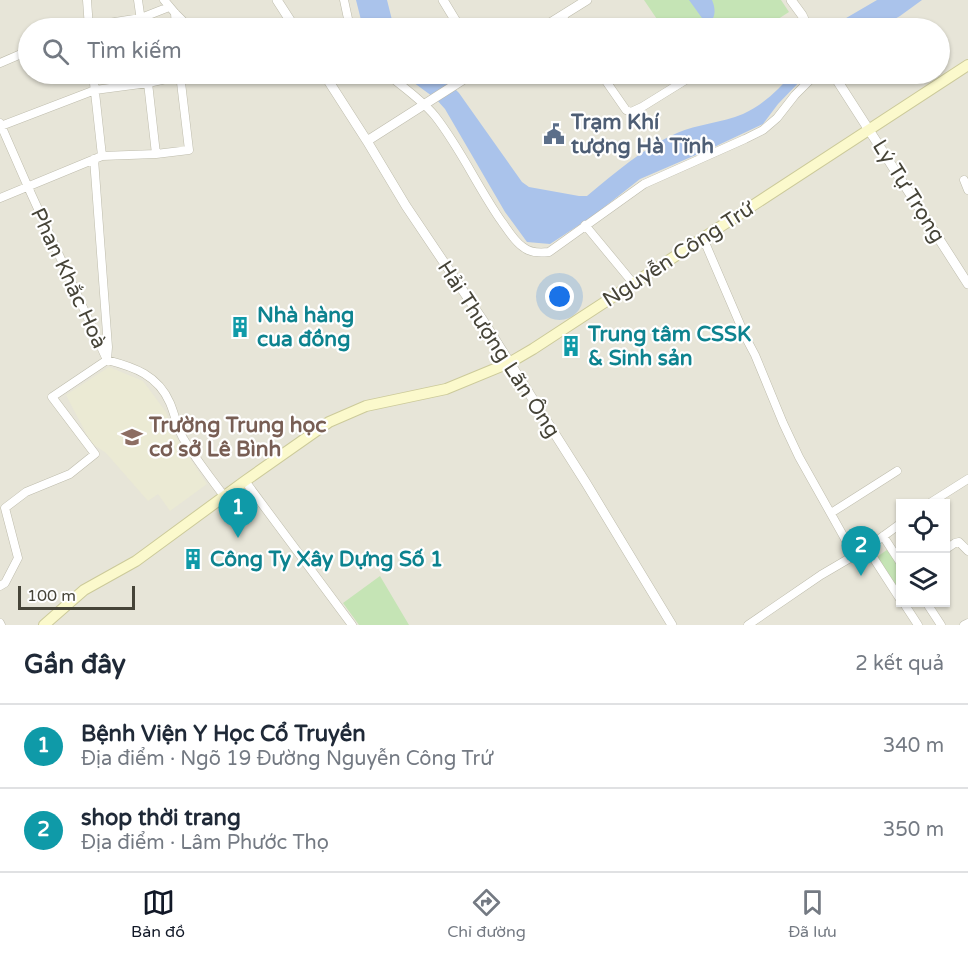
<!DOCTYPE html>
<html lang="vi">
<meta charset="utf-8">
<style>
:root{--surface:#fff;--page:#f2f2f3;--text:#1f2937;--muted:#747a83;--line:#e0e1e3;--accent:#111827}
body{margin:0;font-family:"Varela Round",sans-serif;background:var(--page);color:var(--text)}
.controls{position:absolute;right:18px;bottom:18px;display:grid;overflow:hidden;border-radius:0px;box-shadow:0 2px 4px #0004}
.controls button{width:54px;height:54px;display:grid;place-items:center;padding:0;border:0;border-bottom:2px solid var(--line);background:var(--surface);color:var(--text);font:30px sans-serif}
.scale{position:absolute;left:18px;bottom:15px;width:117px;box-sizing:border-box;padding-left:6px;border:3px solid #464438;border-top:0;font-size:16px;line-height:21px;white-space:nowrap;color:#464438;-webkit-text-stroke:4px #fff;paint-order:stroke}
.you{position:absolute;left:560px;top:297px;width:21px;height:21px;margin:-15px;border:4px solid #fff;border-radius:50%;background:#1a73e8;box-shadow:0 0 0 9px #1a73e833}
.badge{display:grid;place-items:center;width:39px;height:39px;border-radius:50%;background:var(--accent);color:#fff;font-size:20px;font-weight:700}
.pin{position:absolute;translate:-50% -50px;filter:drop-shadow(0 2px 3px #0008)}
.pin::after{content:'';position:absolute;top:32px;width:21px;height:18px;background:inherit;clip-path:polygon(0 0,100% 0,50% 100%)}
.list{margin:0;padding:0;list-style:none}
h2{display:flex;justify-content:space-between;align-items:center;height:78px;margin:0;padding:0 24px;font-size:26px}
h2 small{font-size:20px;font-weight:400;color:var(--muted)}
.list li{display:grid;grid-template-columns:39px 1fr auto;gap:18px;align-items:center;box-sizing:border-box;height:84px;padding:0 24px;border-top:2px solid var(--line)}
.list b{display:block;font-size:22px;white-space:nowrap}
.list p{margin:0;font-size:20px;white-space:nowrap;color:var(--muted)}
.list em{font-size:20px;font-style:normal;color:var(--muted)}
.icon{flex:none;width:33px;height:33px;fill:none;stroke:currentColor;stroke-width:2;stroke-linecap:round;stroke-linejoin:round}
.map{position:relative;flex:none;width:968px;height:625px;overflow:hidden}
.search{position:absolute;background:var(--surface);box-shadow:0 2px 4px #0004;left:18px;right:18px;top:18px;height:66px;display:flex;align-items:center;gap:15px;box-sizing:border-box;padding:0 21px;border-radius:33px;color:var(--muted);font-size:22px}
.sheet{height:246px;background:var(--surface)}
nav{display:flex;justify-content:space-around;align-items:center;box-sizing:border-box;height:84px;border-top:2px solid var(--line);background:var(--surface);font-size:16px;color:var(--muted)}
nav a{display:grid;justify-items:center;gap:3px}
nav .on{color:var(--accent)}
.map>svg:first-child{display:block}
.residential{fill:#e7e5d8;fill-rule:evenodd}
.education{fill:#ebead4}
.green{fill:#c5e4b5}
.water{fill:#aac3eb}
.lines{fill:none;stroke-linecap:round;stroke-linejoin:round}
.minor-casing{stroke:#bebcac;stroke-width:9}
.tertiary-casing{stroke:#bebcac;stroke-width:10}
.secondary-casing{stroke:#ccca9a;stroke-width:12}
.minor{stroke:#fff;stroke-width:8}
.tertiary{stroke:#fff;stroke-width:9}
.secondary{stroke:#fbf9cc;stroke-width:10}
.labels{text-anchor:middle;stroke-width:4.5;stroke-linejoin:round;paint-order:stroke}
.service-label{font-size:21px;font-weight:bold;fill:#4e5e75;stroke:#fff;text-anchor:start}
.street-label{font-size:21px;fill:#464438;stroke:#fff}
.culture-label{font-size:21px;font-weight:bold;fill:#0d838f;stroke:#fff;text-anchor:start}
.education-label{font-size:21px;font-weight:bold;fill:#785e54;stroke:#fff;text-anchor:start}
</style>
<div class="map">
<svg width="968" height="625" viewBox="0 0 968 625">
<rect width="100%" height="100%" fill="#f3f2e9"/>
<!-- residential -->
<path class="residential" d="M 0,0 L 968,0 L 968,625 L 0,625 ZM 28,28 L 940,28 L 940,74 L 28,74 ZM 900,503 L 946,503 L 946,602 L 900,602 Z"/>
<!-- education -->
<path class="education" d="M 109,367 L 143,381 L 166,412 L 172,431 L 207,484 L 170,511 L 158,494 L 148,501 L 106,453 L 91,443 L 66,395 Z"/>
<!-- green -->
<path class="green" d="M 644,0 L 781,0 L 789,12 L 764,28 L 663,28 Z
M 888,549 L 900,569 L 900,594 L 877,557 Z
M 380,576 L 409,625 L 359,625 L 343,603 Z"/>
<!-- water -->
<path class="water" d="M 356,0 L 387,0 L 394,28 L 363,28 Z
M 689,0 L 712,0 C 716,9 716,19 707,25 Z
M 877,0 L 922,0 L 900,16 L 879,28 L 829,28 Z
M 402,74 L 440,74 L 459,93 L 522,182 L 529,187 L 579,196 L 587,196 C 615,173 643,148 677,133 C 697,124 722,123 743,114 C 762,106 779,89 792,74 L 807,74 L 778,104 L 763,124 L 712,148 L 640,179 L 593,216 L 550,244 L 527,242 L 505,212 L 445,109 L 436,99 Z"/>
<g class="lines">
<defs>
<path id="minor" d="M 87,0 L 89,28
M 138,0 L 142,28
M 164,0 L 175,13 L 190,28
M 344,0 L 350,28
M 175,13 L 176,28
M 562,16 L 570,28
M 84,28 L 89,26 L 141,18 L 169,7
M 0,63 L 28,51
M 93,74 L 102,156
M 147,74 L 156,154
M 387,74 C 403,87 422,100 435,116 C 461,149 478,188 502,222 C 508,230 514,241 523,247 C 530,253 541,253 549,252 L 644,184 L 745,139 L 763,130 L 777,118 L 795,95 L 809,81 L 820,74
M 601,74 L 626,110 L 631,112 L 642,107 L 692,76
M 0,123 L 28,187 L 107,360 C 134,367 158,375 170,403 C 175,415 177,427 183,438 C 195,458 210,477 224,496
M 1,126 L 95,90 L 148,83 L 180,76
M 964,180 L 968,190
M 0,198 L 102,156 L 156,154 L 189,150 L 180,74
M 585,225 L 633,283
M 703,238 L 746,338 L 755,355 L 783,423 L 799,457 L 854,555
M 245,481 L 352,625
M 930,503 L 968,479
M 831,513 L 897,471
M 883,536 L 900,562
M 867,548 L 900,599
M 946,549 L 955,543 L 959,542 L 968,551
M 0,586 L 5,583 L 18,558 L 5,508 L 26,492 L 70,474 L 95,454 L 52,397 L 107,360 L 108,347 L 94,159
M 903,602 L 918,625
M 926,602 L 941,625
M 0,623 L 1,625
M 748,625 L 821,575 L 867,548 L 900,524
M 964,625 L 968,623"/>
<path id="tertiary" d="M 277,0 L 295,28
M 443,0 L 460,28
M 791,0 L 802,15 L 808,28
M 542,28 L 587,0
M 324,74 L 367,141 L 406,206 L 482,319 L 586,483 L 672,625
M 833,74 L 968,284
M 367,141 L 472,74"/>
<path id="secondary" d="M 44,625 L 84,590 L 136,561 L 245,481 L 329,422 L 366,406 L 446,389 L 509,363 L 533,349 L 968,65"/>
</defs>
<!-- minor casing -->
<use href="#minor" class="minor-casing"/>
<!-- tertiary casing -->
<use href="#tertiary" class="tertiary-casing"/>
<!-- secondary casing -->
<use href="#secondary" class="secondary-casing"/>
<!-- minor -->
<use href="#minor" class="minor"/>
<!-- tertiary -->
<use href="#tertiary" class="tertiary"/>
<!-- secondary -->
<use href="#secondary" class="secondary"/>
</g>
<!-- icons -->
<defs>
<symbol id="civic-bare" viewBox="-9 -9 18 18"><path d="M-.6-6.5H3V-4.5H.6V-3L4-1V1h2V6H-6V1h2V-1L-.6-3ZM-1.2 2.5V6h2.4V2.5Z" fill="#5c6f8a" stroke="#fff" stroke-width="2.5" paint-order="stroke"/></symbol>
<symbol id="building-bare" viewBox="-9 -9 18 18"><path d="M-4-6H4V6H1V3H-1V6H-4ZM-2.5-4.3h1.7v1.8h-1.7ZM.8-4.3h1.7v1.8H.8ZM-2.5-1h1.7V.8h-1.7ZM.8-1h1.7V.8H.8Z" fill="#0f9aa8" stroke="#fff" stroke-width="2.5" paint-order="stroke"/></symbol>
<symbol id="school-bare" viewBox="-9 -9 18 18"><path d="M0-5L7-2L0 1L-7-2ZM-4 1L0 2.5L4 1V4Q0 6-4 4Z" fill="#8d6e63" stroke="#fff" stroke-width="2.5" paint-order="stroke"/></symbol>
</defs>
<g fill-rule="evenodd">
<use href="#civic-bare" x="539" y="119" width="30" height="30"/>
<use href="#building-bare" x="225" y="312" width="30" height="30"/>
<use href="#building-bare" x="556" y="331" width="30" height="30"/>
<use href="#school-bare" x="117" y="422" width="30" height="30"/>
<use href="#building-bare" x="178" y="544" width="30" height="30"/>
</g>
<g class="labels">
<!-- service labels -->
<g class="service-label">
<text x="571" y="129">Trạm Khí<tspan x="571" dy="24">tượng Hà Tĩnh</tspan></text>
</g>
<!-- street labels -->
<g class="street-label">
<text transform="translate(909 191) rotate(58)" y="7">Lý Tự Trọng</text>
<text transform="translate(678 254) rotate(-33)" y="7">Nguyễn Công Trứ</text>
<text transform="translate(69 278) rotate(65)" y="7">Phan Khắc Hoà</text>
<text transform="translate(499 349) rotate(57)" y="7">Hải Thượng Lãn Ông</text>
</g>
<!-- culture labels -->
<g class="culture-label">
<text x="257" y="322">Nhà hàng<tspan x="257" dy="24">cua đồng</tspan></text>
<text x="588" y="341">Trung tâm CSSK<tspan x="588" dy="24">&amp; Sinh sản</tspan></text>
<text x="210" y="566">Công Ty Xây Dựng Số 1</text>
</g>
<!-- education labels -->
<g class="education-label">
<text x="149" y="432">Trường Trung học<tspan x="149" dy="24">cơ sở Lê Bình</tspan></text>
</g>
</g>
</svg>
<div class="controls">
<button><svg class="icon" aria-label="locate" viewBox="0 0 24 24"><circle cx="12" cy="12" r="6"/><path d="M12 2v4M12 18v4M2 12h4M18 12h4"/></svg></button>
<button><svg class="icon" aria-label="layers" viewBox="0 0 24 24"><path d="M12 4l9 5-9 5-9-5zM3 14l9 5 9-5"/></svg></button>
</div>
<div class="scale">100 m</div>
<div class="you"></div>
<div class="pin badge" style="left:238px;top:538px;background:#0f9aa8">1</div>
<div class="pin badge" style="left:861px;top:576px;background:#0f9aa8">2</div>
<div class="search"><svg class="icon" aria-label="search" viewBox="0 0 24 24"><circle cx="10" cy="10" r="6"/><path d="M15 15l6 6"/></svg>Tìm kiếm</div>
</div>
<section class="sheet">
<h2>Gần đây<small>2 kết quả</small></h2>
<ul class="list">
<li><span class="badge" style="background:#0f9aa8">1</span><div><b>Bệnh Viện Y Học Cổ Truyền</b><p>Địa điểm · Ngõ 19 Đường Nguyễn Công Trứ</p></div><em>340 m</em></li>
<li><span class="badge" style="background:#0f9aa8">2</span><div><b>shop thời trang</b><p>Địa điểm · Lâm Phước Thọ</p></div><em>350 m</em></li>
</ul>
</section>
<nav>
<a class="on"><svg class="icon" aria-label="map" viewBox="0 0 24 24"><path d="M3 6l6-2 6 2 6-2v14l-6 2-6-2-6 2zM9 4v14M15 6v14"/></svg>Bản đồ</a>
<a><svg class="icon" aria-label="directions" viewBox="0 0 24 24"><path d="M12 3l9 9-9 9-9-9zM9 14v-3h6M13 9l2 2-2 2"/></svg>Chỉ đường</a>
<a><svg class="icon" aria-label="saved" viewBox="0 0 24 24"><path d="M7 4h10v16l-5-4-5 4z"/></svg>Đã lưu</a>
</nav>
